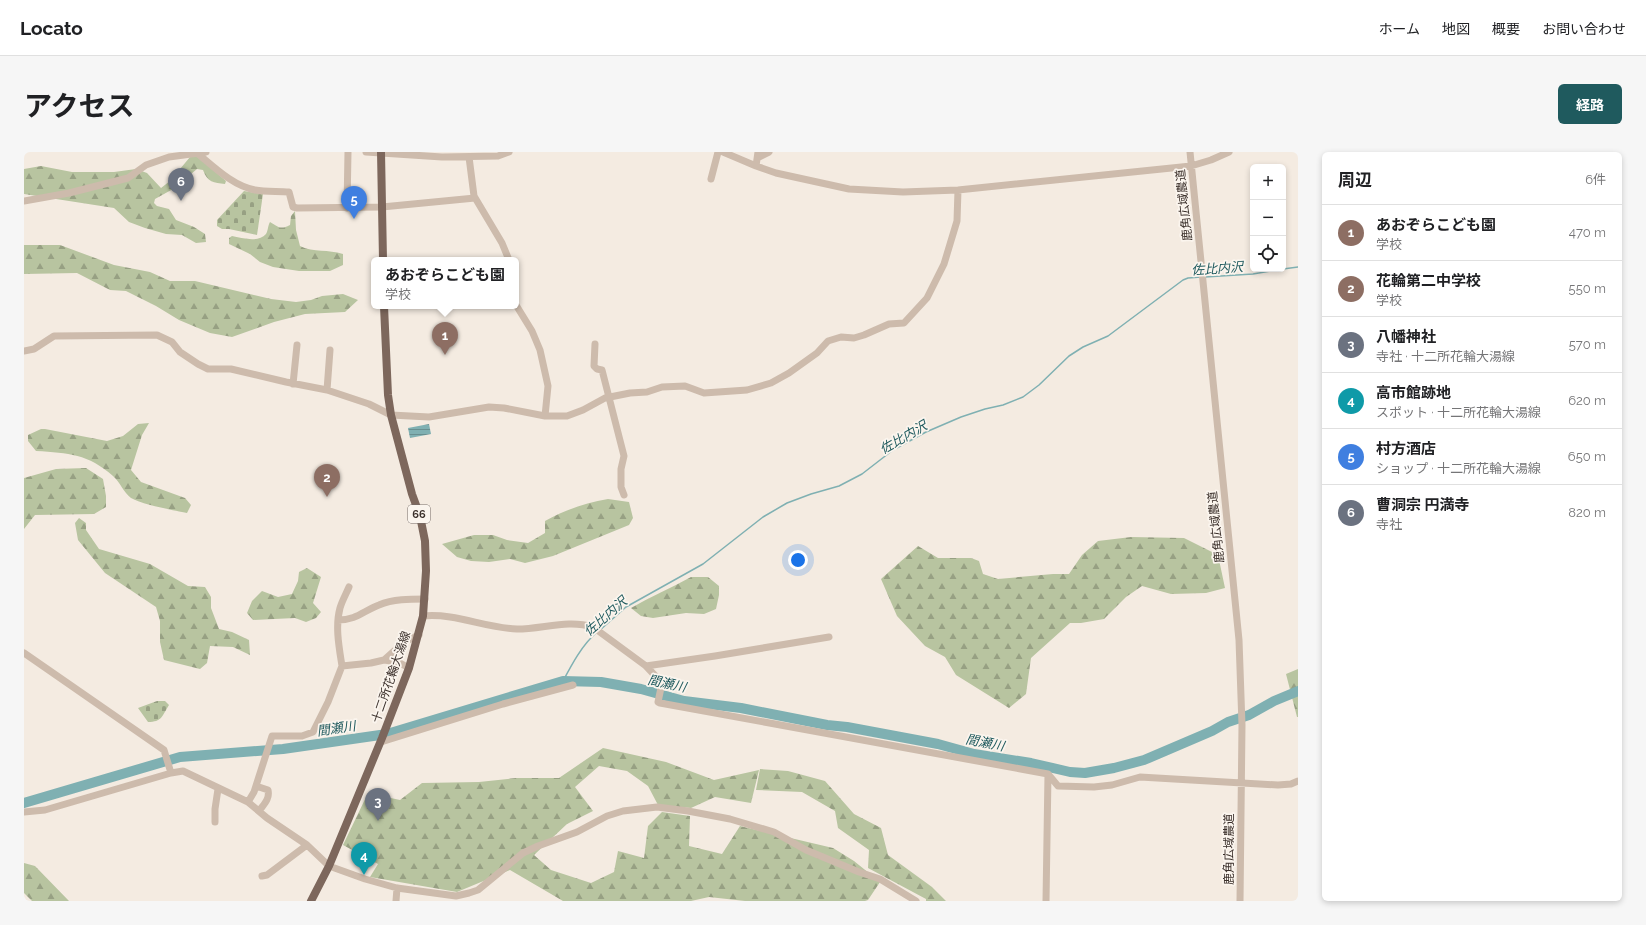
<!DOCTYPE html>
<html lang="ja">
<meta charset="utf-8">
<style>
:root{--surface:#fff;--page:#f6f6f6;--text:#202124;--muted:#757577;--line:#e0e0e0;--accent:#1f5a5e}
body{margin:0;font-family:Raleway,"Noto Sans JP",sans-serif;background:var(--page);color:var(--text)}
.controls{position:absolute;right:12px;top:12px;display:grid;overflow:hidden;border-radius:6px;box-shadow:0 2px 6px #0003}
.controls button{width:36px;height:36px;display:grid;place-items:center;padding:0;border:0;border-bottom:1px solid var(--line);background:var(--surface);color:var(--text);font:20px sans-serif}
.you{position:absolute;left:774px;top:408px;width:14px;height:14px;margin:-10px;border:3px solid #fff;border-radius:50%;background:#1a73e8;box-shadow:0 0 0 6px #1a73e833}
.badge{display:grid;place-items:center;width:26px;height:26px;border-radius:50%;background:var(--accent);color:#fff;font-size:13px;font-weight:700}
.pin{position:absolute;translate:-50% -33px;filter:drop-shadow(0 1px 2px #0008)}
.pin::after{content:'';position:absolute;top:21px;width:14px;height:12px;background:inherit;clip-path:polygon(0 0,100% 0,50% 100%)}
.popup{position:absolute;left:347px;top:105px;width:148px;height:52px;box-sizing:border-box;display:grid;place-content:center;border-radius:6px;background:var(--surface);filter:drop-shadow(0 1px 3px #0005);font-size:13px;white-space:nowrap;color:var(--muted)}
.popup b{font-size:15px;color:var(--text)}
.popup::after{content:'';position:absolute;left:50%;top:100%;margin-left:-8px;border:8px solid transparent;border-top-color:var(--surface)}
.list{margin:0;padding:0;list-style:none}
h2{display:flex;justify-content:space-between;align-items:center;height:52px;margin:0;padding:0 16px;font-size:17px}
h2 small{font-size:13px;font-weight:400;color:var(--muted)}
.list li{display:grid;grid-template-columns:26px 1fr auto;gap:12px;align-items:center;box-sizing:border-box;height:56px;padding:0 16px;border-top:1px solid var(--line)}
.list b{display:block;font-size:15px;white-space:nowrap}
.list p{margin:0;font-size:13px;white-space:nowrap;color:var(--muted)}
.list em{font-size:13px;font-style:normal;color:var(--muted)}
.icon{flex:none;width:22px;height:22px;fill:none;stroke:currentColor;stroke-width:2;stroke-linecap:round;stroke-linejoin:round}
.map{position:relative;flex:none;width:1274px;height:749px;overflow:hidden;border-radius:6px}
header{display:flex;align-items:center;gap:24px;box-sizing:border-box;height:56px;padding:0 20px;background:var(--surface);border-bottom:1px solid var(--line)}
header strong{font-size:19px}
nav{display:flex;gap:22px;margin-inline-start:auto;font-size:14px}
.intro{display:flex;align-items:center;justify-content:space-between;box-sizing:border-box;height:96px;padding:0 24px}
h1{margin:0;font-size:28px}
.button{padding:10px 18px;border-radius:6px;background:var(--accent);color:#fff;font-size:14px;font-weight:700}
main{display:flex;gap:24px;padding:0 24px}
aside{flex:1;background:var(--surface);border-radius:6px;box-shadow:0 2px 6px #0003}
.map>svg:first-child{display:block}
.forest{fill:url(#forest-firs)}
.cemetery{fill:url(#cemetery-stones)}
.water{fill:url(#water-rules)}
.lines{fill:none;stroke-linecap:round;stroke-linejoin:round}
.stream{stroke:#7fb0b2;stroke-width:1.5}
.river{stroke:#7fb0b2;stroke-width:10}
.minor{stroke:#cdbbac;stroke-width:7}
.major{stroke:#7d675c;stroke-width:8}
.labels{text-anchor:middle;stroke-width:3.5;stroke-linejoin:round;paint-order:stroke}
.shield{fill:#fbf5ee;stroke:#756b66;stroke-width:1}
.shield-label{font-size:11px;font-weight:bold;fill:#3b302b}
.street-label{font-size:12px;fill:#3b302b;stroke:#fbf5ee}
.water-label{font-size:13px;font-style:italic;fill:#1f5a5e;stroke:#fbf5ee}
</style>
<header>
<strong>Locato</strong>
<nav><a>ホーム</a><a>地図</a><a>概要</a><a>お問い合わせ</a></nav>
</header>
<div class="intro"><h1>アクセス</h1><a class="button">経路</a></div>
<main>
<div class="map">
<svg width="1274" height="749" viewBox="0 0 1274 749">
<defs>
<pattern id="forest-firs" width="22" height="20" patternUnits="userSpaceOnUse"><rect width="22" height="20" fill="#b8c4a0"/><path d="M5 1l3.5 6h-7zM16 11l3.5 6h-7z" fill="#97a083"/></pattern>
<pattern id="cemetery-stones" width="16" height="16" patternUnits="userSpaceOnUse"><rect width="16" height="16" fill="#b8c4a0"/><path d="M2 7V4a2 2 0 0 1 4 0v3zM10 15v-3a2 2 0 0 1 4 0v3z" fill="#97a083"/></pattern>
<pattern id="water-rules" width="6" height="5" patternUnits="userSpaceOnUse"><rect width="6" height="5" fill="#7fb0b2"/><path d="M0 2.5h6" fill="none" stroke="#699091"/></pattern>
</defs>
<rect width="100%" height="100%" fill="#f4ebe1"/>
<!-- forest -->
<path class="forest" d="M 173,4 L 202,29 L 201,32 C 190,31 183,30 179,18 L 173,17 L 149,37 L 131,47 L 130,51 L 133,54 L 145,57 L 152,68 L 170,75 L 181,82 L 182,90 L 172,91 L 158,83 L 142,82 L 121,76 L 105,70 L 90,56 L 0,42 L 0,17 L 17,14 L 48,20 L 90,20 L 112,17 L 123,21 L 137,36 L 146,29 L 166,5 Z
M 271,59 L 272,78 L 276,94 C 290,101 304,97 319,102 L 319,113 L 306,119 L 275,119 L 249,115 L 236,110 L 226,102 L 205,92 L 205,86 L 208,84 C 218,86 234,91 242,82 C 244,79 244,73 246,70 C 255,75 256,78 266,73 L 267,64 Z
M 0,93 L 36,93 L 90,113 L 126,120 L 146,129 L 171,129 L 247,147 L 272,150 L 287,148 L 298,144 L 319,142 L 334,148 L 321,160 L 281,162 L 250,170 L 208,185 L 186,181 L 155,168 L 132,154 L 102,139 L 86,138 L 53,121 L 0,122 Z
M 125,271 L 118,283 L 107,318 L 117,330 L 161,346 L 167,353 L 163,361 C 149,358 119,353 107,346 C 100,341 96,330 89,324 C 64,302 45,301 12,299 L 4,289 L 4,283 L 17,277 L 21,277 L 83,289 L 99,284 L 114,272 Z
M 62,316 L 79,327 L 82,344 L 82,355 L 70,362 L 11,363 L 0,377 L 0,326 L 32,317 Z
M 584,347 L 605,350 L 609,366 L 605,373 L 529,404 L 501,411 L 486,407 L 465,410 L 447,409 L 433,405 L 418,392 L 450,383 L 469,383 L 483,388 L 504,391 L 521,381 L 521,369 C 541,358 561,351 584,347 Z
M 55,366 L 62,371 L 62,378 L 75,397 L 126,412 L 164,434 L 181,435 L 187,445 L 187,456 L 195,477 L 208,480 L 225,488 L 226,503 L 209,495 L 186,494 L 183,511 L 176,517 L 140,508 L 136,490 L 136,469 L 132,455 L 81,421 L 54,388 L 51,371 Z
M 1107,385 L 1160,386 L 1194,403 L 1201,436 L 1182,441 L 1147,442 L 1118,434 L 1102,445 L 1080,467 L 1057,471 L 1046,471 L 1007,506 L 1002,542 L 985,556 L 932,523 L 921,505 L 901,494 L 873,464 L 857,427 L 894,394 L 914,406 L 947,406 L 955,409 L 959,422 L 974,427 L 1029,422 L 1045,422 L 1058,403 L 1074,389 Z
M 283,416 L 297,425 L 289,451 L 297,460 L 292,466 L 282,470 L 271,466 L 229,468 L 223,461 L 228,449 L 238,439 L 254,445 L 268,442 L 274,429 L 275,420 Z
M 667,425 L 684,425 L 695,434 L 695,443 L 692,457 L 680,462 L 662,461 L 629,466 L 617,464 L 607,456 C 626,445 647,436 667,425 Z
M 1274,517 L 1274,565 L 1273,565 L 1262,522 Z
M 579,596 L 642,610 L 690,628 L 735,618 L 727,651 L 691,645 L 667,656 L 634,653 L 624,634 L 603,619 L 575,614 L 551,635 L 569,659 L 543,672 L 510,703 L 527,718 L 567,731 L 590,720 L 594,699 L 620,706 L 624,674 L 638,660 L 666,664 L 665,694 L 698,702 L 716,674 L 809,696 L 830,709 L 856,730 L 844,748 L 841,749 L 721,749 L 685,745 L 667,749 L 539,749 L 486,718 L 433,740 L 346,725 L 354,712 L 319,693 L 344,641 L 376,648 L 398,631 L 455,630 L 492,626 L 535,626 Z
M 736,617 L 764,619 L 801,629 L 830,662 L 857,676 L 864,703 L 908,735 L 922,749 L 902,749 L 902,747 L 844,716 L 845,698 L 814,676 L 811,659 L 778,640 L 732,638 Z
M 0,711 L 11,714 L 45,749 L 8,749 L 0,741 Z"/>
<!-- cemetery -->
<path class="cemetery" d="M 220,39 L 239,42 L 233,83 L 205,77 L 198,77 L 193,74 L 193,68 Z
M 133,549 L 141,549 L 145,553 C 138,564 138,570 124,570 L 114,556 Z"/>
<!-- water -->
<path class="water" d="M 405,272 L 407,282 L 386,286 L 384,276 Z"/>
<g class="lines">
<!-- stream -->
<path class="stream" d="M 1259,117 L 1274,115
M 1181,125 L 1229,122 L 1258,117
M 576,478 L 602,455 L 679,412 L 739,365 L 763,351 L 787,342 L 815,334 L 838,322 L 869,298 L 902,280 L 937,265 L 961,257 L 979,253 L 999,245 L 1015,233 L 1045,204 L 1059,195 L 1084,184 L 1159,128 L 1164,126 L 1177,125
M 539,529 C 548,512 558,493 573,480"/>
<!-- river -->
<path class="river" d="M 0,651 L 156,605 L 259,597 L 363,582 L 539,529 L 577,530 L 617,537 L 660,549 L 717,556 L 803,573 L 823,575 L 914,592 L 950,602 L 1007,611 L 1046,620 L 1061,621 L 1090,616 L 1120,608 L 1188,579 L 1204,570 L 1225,563 L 1250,549 L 1274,539"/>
<!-- minor -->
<path class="minor" d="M 342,0 L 418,5 L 474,4 L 485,0
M 699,0 L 732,14 L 752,21 L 825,37 L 879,40 L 934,38 L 1167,14 L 1187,8 L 1205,0
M 1166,0 L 1215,488 L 1218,573 L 1216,749
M 173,1 C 190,15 209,34 231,38 C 242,40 254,39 265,40 L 269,55 L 273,56 L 358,55 L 451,46
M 445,5 L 450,44 L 478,91 L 485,108
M 735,5 L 745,0
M 732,14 L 734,0
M 687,27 L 694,0
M 0,49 L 45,41 L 104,26 L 122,13 L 145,5 L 182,0
M 323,56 L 324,0
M 492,153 L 508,179 L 516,198 L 524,234 L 521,264
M 571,192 L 570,214 L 573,217 L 578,218 L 600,304 L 597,317 L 597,335 L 600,343
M 0,199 L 10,197 L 30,184 L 133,183 L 148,190 L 156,200 L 174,212 L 184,217 L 207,217 L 262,230 L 303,238 L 345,252 L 367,263 L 405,265 L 465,255 L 480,256 L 521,264 L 543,264 L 559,258 L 581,246 L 606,241 L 623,240 L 638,235 L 661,234 L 680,241 L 723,238 L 747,231 L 765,221 L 793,201 L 804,189 L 817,185 L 830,186 L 840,183 L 865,172 L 880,171 L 903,146 L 920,112 L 933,69 L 934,38
M 269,232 L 273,193
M 303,238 L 306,198
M 399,464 C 432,461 461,476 493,477 C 519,477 544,467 569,475 L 622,514 L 638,531 L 634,550 L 636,551 L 1024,622 L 1034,634 L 1070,635 L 1088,633 L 1116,625 L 1254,633 L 1267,632 L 1274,629
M 314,468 C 333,468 339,459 355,453 C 369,447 386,447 401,447
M 0,501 L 140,598 L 147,621
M 360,508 L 374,510 L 385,516
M 318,514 C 315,495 311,474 316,456 C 318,449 322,442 325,435
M 622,514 L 691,504 L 805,485
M 357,590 L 479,552 L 549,533
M 232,634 L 244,638 C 246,647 240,652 235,659
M 224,650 L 230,640 L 248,584 L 278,584 L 289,580 L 304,550 L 318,514 L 347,511 L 360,508 L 380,490 L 395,483
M 0,660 L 21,658 L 147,621 L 159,619 L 224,650 L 243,666 L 283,693 L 305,714 L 341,727 L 373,736 L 432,744 L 445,741 L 454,738 L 499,701 L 514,694 L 553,680 L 583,664 L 599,659 L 633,655 L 664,659 L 706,667 L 750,680 L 782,698 L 835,720 L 856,727 L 892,749
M 191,670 L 191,657 L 194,637
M 238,724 L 243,723 L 283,693
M 372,749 L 373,736
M 1022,749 L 1024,622"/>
<!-- major -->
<path class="major" d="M 357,0 L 359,108
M 287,749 L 305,714 L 358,586 L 385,516 L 399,464 L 402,419 L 401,389 L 396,364 L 388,342 L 367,263 L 364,243 L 360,154"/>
</g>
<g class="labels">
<!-- shield labels -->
<rect class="shield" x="384" y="353" width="22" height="18" rx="3"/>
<g class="shield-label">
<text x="395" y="366">66</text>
</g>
<!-- street labels -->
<g class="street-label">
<text transform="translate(1160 53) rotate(-96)" y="4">鹿角広域農道</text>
<text transform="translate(1192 375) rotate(-96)" y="4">鹿角広域農道</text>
<text transform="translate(367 525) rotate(-71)" y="4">十二所花輪大湯線</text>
<text transform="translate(1205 697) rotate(-90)" y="4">鹿角広域農道</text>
</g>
<!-- water labels -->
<g class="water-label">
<text transform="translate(1193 116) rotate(-4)" y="5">佐比内沢</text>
<text transform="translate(879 285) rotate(-30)" y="5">佐比内沢</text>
<text transform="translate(581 464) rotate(-41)" y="5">佐比内沢</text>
<text transform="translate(643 531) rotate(12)" y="5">間瀬川</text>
<text transform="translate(312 576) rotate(-8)" y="5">間瀬川</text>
<text transform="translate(961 590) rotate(11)" y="5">間瀬川</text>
</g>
</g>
</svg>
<div class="controls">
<button>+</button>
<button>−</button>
<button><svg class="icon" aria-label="locate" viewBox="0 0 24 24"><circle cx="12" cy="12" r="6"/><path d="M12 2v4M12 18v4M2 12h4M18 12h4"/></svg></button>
</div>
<div class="you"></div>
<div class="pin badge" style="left:421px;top:203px;background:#8d6e63">1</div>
<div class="popup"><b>あおぞらこども園</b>学校</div>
<div class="pin badge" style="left:303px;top:345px;background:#8d6e63">2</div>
<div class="pin badge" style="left:354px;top:669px;background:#6b7280">3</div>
<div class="pin badge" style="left:340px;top:723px;background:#0f9aa8">4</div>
<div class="pin badge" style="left:330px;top:67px;background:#3f7fe0">5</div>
<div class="pin badge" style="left:157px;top:49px;background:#6b7280">6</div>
</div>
<aside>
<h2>周辺<small>6件</small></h2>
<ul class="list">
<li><span class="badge" style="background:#8d6e63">1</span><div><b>あおぞらこども園</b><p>学校</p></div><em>470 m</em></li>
<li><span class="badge" style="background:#8d6e63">2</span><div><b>花輪第二中学校</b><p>学校</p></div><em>550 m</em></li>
<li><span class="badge" style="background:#6b7280">3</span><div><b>八幡神社</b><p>寺社 · 十二所花輪大湯線</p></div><em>570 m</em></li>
<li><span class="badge" style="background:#0f9aa8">4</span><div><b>高市館跡地</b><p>スポット · 十二所花輪大湯線</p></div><em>620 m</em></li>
<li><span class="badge" style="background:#3f7fe0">5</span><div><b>村方酒店</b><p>ショップ · 十二所花輪大湯線</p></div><em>650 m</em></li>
<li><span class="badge" style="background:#6b7280">6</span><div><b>曹洞宗 円満寺</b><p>寺社</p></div><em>820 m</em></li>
</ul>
</aside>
</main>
